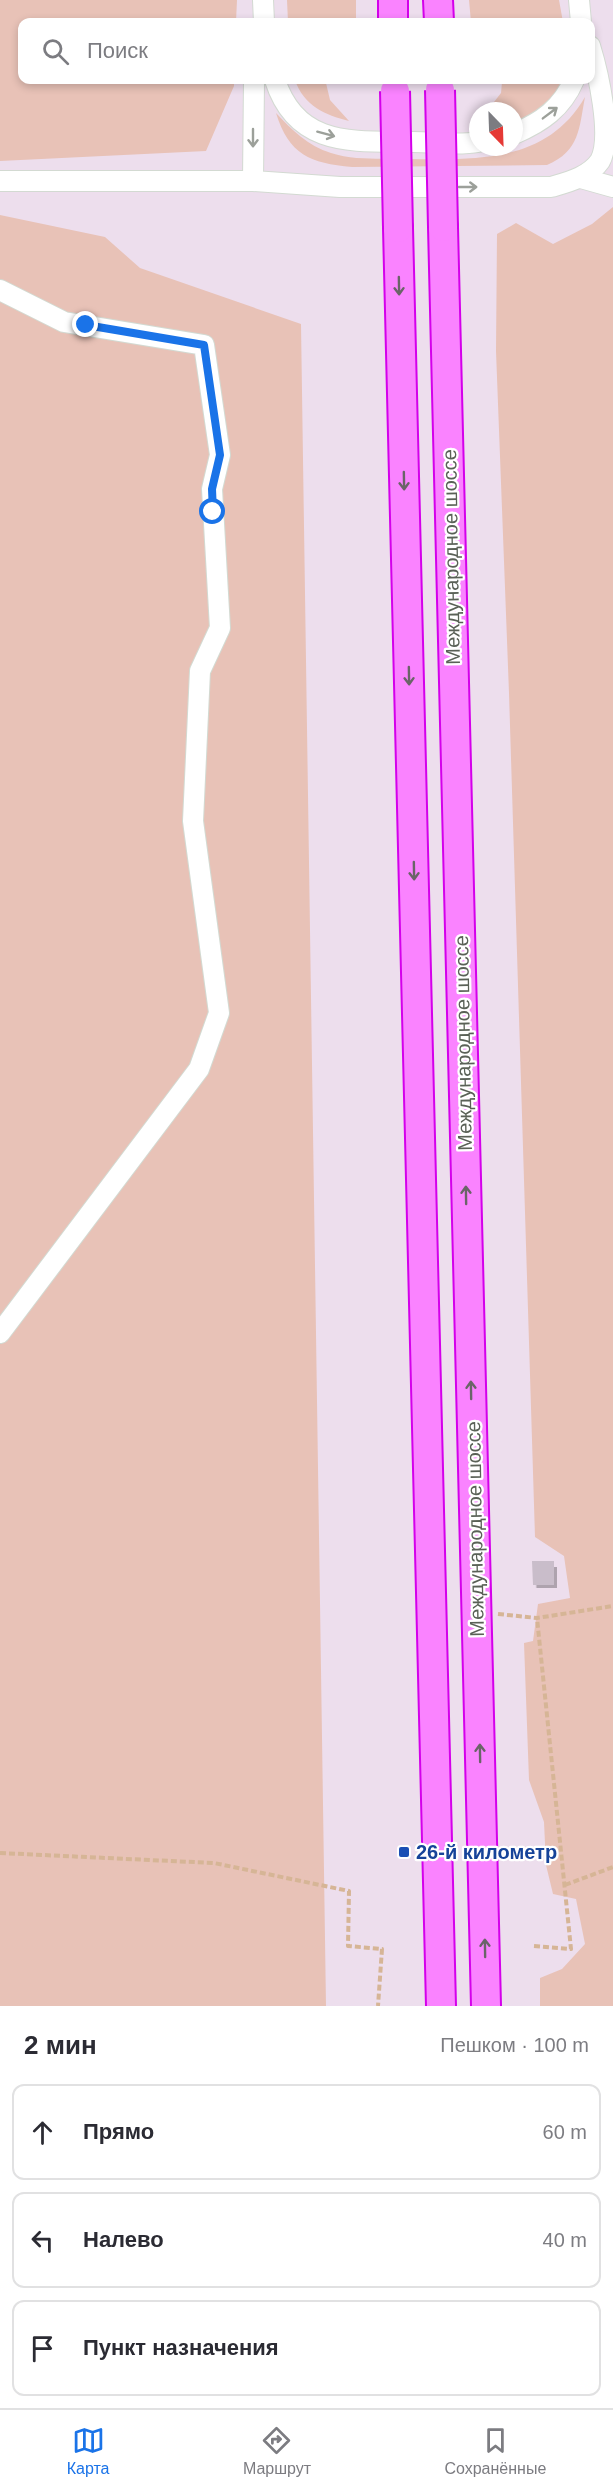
<!DOCTYPE html>
<html lang="ru">
<meta charset="utf-8">
<style>
:root{--surface:#fff;--page:#f2f2f3;--text:#2b2b33;--muted:#7c7c81;--line:#e1e1e2;--accent:#1a73e8}
body{margin:0;font-family:Arial,sans-serif;background:var(--page);color:var(--text)}
.compass{position:absolute;left:469px;top:102px;width:54px;height:54px;border-radius:50%;background:var(--surface);box-shadow:0 3px 9px #0003;rotate:157deg}
.stop{position:absolute;width:18px;height:18px;margin:-14px;border:4px solid #1a73e8;border-radius:50%;background:#fff}
.stop.end{background:#1a73e8;border-color:#fff;box-shadow:0 2px 6px #0008}
.list{margin:0;padding:0;list-style:none}
h2{display:flex;justify-content:space-between;align-items:center;height:78px;margin:0;padding:0 24px;font-size:26px}
h2 small{font-size:20px;font-weight:400;color:var(--muted)}
.list li{display:grid;grid-template-columns:39px 1fr auto;gap:18px;align-items:center;box-sizing:border-box;height:96px;margin:0 12px 12px;padding:0 12px;border:2px solid var(--line);border-radius:12px}
.list b{display:block;font-size:22px;white-space:nowrap}
.list em{font-size:20px;font-style:normal;color:var(--muted)}
.icon{flex:none;width:33px;height:33px;fill:none;stroke:currentColor;stroke-width:2;stroke-linecap:round;stroke-linejoin:round}
.map{position:relative;flex:none;width:613px;height:2006px;overflow:hidden}
.search{position:absolute;background:var(--surface);box-shadow:0 3px 9px #0003;left:18px;right:18px;top:18px;height:66px;display:flex;align-items:center;gap:15px;box-sizing:border-box;padding:0 21px;border-radius:12px;color:var(--muted);font-size:22px}
.sheet{height:402px;background:var(--surface)}
nav{display:flex;justify-content:space-around;align-items:center;box-sizing:border-box;height:84px;border-top:2px solid var(--line);background:var(--surface);font-size:16px;color:var(--muted)}
nav a{display:grid;justify-items:center;gap:3px}
nav .on{color:var(--accent)}
.map>svg:first-child{display:block}
.green{fill:#e8c2b7}
.building{fill:#c9bdca;filter:url(#shadow)}
.lines{fill:none;stroke-linecap:round;stroke-linejoin:round}
.minor-casing{stroke:#d3dad2;stroke-width:22}
.highway-casing{stroke:#d400eb;stroke-width:32}
.path{stroke:#d6b596;stroke-width:4;stroke-dasharray:6 3;stroke-linecap:butt}
.minor{stroke:#fff;stroke-width:20}
.highway{stroke:#fa83ff;stroke-width:28}
.highway-bridge-casing{stroke:#d400eb;stroke-width:32;stroke-linecap:butt}
.highway-bridge{stroke:#fa83ff;stroke-width:28}
.oneway{stroke:#9ca09a}
.oneway2{stroke:#6a6468}
.route{stroke:#1a73e8;stroke-width:8}
.transit-dot{fill:#1a4fb4;stroke:#fff;stroke-width:2}
.labels{text-anchor:middle;stroke-width:4.5;stroke-linejoin:round;paint-order:stroke}
.street-label{font-size:20px;fill:#5a6157;stroke:#fff}
.transit-label{font-size:20px;font-weight:bold;fill:#164399;stroke:#fff;text-anchor:start}
</style>
<div class="map">
<svg width="613" height="2006" viewBox="0 0 613 2006">
<defs>
<filter id="shadow"><feDropShadow dx="3.5" dy="6" stdDeviation="0" flood-color="#0004"/></filter>
</defs>
<rect width="100%" height="100%" fill="#eddeed"/>
<!-- green -->
<path class="green" d="M 0,0 L 237,0 L 236,22 L 22,22 L 22,80 L 234,80 L 234,86 L 206,151 L 0,161 Z
M 287,0 L 356,0 L 356,22 L 288,22 Z
M 469,0 L 559,0 L 563,22 L 471,22 Z
M 295,80 L 355,80 L 326,83 L 330,100 L 349,121 C 325,115 304,106 295,80 Z
M 473,80 L 561,80 C 556,102 536,116 514,121 L 514,111 L 487,111 L 501,93 L 502,82 L 473,83 Z
M 585,97 C 579,128 580,151 547,165 L 352,167 C 310,163 289,155 276,113 C 292,130 308,146 331,153 C 356,161 383,158 409,159 C 476,160 547,163 585,97 Z
M 613,207 L 613,2006 L 540,2006 L 540,1978 L 562,1969 L 585,1944 L 576,1899 L 553,1894 L 546,1865 L 544,1822 L 529,1780 L 524,1643 L 533,1641 L 538,1604 L 570,1598 L 564,1556 L 535,1537 L 509,693 L 496,351 L 497,234 L 516,223 L 553,244 L 592,224 Z
M 0,215 L 105,237 L 140,268 L 301,324 L 326,2006 L 0,2006 Z"/>
<!-- building -->
<path class="building" d="M 532,1561 L 554,1561 L 554,1585 L 533,1585 Z"/>
<g class="lines">
<defs>
<path id="minor" d="M 263,0 L 264,22
M 579,0 L 581,22
M 254,80 L 253,181 L 340,187 L 551,187 C 568,182 589,177 600,161 C 613,137 598,72 590,46
M 275,80 C 297,148 353,141 413,142 C 434,142 457,146 478,142
M 514,134 C 542,122 562,108 574,80
M 581,178 L 613,187
M 0,181 L 253,181
M 0,290 L 64,322 L 204,345 L 220,455 L 212,489 L 220,628 L 200,671 L 193,821 L 219,1013 L 199,1069 L 0,1333"/>
<path id="highway" d="M 393,0 L 393,22
M 438,0 L 439,22
M 443,227 L 486,2006
M 398,228 L 441,2006"/>
</defs>
<!-- minor casing -->
<use href="#minor" class="minor-casing"/>
<!-- highway casing -->
<use href="#highway" class="highway-casing"/>
<!-- path -->
<path class="path" d="M 498,1614 L 537,1618 L 613,1606
M 0,1853 L 214,1863 L 349,1891 L 348,1946 L 382,1949 L 378,2006
M 565,1885 L 613,1867
M 534,1946 L 571,1949 L 537,1618"/>
<!-- minor -->
<use href="#minor" class="minor"/>
<!-- highway -->
<use href="#highway" class="highway"/>
<defs>
<path id="highway-bridge" d="M 440,90 L 443,227
M 395,91 L 398,228"/>
</defs>
<!-- highway-bridge casing -->
<use href="#highway-bridge" class="highway-bridge-casing"/>
<!-- highway-bridge -->
<use href="#highway-bridge" class="highway-bridge"/>
</g>
<!-- one-way arrows -->
<defs><path id="oneway-shaft" d="M-6 0H5M1.5-3L5.5 0L1.5 3" fill="none" stroke-width="1.6" stroke-linecap="round" stroke-linejoin="round" transform="scale(1.5)"/></defs>
<g class="oneway">
<use href="#oneway-shaft" transform="translate(550 113) rotate(-37)"/>
<use href="#oneway-shaft" transform="translate(326 134) rotate(15)"/>
<use href="#oneway-shaft" transform="translate(253 138) rotate(90)"/>
<use href="#oneway-shaft" transform="translate(468 187)"/>
</g>
<g class="oneway2">
<use href="#oneway-shaft" transform="translate(399 286) rotate(89)"/>
<use href="#oneway-shaft" transform="translate(404 481) rotate(89)"/>
<use href="#oneway-shaft" transform="translate(409 676) rotate(89)"/>
<use href="#oneway-shaft" transform="translate(414 871) rotate(89)"/>
<use href="#oneway-shaft" transform="translate(466 1195) rotate(-91)"/>
<use href="#oneway-shaft" transform="translate(471 1390) rotate(-91)"/>
<use href="#oneway-shaft" transform="translate(480 1753) rotate(-91)"/>
<use href="#oneway-shaft" transform="translate(485 1948) rotate(-91)"/>
</g>
<g class="lines">
<!-- route -->
<path class="route" d="M 86,325 L 204,345 L 220,455 L 212,489 L 213,512"/>
</g>
<!-- markers -->
<rect class="transit-dot" x="398" y="1846" width="12" height="12" rx="3"/>
<g class="labels">
<!-- street labels -->
<g class="street-label">
<text transform="translate(451 557) rotate(-91)" y="7">Международное шоссе</text>
<text transform="translate(463 1043) rotate(-91)" y="7">Международное шоссе</text>
<text transform="translate(475 1529) rotate(-91)" y="7">Международное шоссе</text>
</g>
<!-- transit labels -->
<g class="transit-label">
<text x="416" y="1859">26-й километр</text>
</g>
</g>
</svg>
<svg class="compass" viewBox="-18 -18 36 36"><path d="M0-13l5 13h-10z" fill="#e53935"/><path d="M0 13l5-13h-10z" fill="#7c7c81"/></svg>
<div class="stop" style="left:213px;top:512px"></div>
<div class="stop end" style="left:86px;top:325px"></div>
<div class="search"><svg class="icon" aria-label="search" viewBox="0 0 24 24"><circle cx="10" cy="10" r="6"/><path d="M15 15l6 6"/></svg>Поиск</div>
</div>
<section class="sheet">
<h2>2 мин<small>Пешком · 100 m</small></h2>
<ul class="list">
<li><svg class="icon" aria-label="ahead" viewBox="0 0 24 24"><path d="M12 20V5M6 11l6-6 6 6"/></svg><div><b>Прямо</b></div><em>60 m</em></li>
<li><svg class="icon" aria-label="left" viewBox="0 0 24 24"><path d="M17 20v-9H6M10 6l-5 5 5 5"/></svg><div><b>Налево</b></div><em>40 m</em></li>
<li><svg class="icon" aria-label="arrive" viewBox="0 0 24 24"><path d="M6 21V4h12l-3 4 3 4H6"/></svg><div><b>Пункт назначения</b></div></li>
</ul>
</section>
<nav>
<a class="on"><svg class="icon" aria-label="map" viewBox="0 0 24 24"><path d="M3 6l6-2 6 2 6-2v14l-6 2-6-2-6 2zM9 4v14M15 6v14"/></svg>Карта</a>
<a><svg class="icon" aria-label="directions" viewBox="0 0 24 24"><path d="M12 3l9 9-9 9-9-9zM9 14v-3h6M13 9l2 2-2 2"/></svg>Маршрут</a>
<a><svg class="icon" aria-label="saved" viewBox="0 0 24 24"><path d="M7 4h10v16l-5-4-5 4z"/></svg>Сохранённые</a>
</nav>
